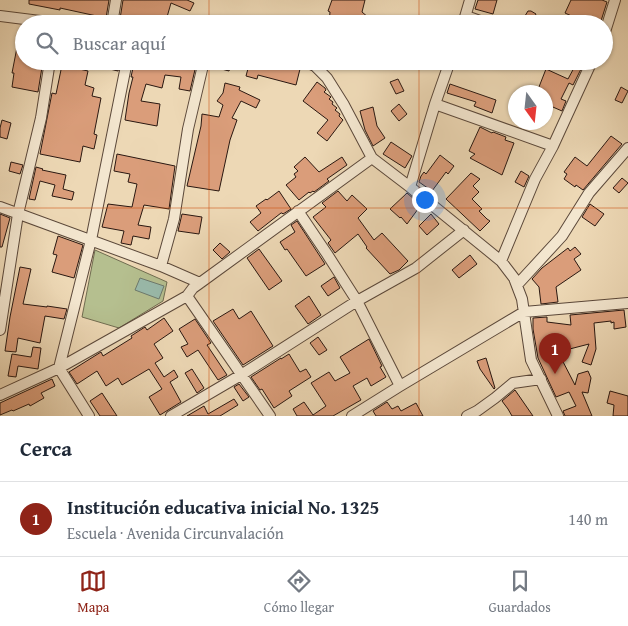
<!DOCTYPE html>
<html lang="es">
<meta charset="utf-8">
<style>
:root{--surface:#fff;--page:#f6f6f7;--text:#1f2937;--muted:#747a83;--line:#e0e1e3;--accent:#8f2418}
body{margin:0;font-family:"Gentium Book Plus",serif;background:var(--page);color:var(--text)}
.compass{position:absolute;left:508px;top:85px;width:45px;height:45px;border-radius:50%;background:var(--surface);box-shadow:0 1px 4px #0004;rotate:165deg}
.you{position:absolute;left:424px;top:199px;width:18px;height:18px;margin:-12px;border:4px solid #fff;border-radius:50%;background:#1a73e8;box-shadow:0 0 0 8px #1a73e833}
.badge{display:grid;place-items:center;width:32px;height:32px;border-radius:50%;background:var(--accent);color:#fff;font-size:16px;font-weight:700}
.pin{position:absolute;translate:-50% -41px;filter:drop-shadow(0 1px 2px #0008)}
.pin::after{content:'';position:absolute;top:26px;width:18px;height:15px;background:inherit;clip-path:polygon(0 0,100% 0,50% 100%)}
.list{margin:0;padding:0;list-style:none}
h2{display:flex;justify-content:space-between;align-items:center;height:65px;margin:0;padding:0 20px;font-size:21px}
h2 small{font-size:16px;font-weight:400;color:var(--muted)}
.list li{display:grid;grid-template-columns:32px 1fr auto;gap:15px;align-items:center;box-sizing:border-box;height:75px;padding:0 20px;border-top:1px solid var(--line)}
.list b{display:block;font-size:19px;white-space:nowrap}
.list p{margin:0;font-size:16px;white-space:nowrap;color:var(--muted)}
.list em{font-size:16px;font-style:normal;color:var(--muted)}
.icon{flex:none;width:28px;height:28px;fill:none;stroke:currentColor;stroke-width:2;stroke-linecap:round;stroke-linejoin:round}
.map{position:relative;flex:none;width:628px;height:416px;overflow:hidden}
.search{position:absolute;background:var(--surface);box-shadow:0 1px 4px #0004;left:15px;right:15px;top:15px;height:55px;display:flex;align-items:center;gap:12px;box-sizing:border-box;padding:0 18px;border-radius:28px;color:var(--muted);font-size:19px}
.sheet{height:140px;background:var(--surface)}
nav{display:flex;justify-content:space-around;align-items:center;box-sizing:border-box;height:70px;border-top:1px solid var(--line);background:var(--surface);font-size:14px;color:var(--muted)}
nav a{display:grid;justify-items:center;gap:2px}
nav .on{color:var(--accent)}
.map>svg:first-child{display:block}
.green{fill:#b5bf8f;stroke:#706c50}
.water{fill:#99baab;stroke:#6d796d}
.building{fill:#da9d7a;stroke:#2a1811}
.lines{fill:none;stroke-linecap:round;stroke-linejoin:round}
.minor-casing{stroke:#5b483a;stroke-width:12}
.minor{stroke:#f3e6cf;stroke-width:10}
.grid{fill:none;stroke:#cc4f0d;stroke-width:1;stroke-opacity:0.55}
</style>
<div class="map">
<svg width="628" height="416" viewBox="0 0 628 416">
<rect width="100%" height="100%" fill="#edd8b5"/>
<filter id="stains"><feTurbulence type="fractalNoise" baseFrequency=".004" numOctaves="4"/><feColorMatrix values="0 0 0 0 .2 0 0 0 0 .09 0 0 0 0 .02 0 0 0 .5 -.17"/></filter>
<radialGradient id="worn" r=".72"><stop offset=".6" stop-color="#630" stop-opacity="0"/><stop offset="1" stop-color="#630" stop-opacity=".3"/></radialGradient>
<!-- green -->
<path class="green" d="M 95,250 L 167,282 L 163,301 L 119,328 L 82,317 Z"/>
<!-- water -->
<path class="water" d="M 140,278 L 164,286 L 159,299 L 135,290 Z"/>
<!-- building -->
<path class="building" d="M 29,0 L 109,0 L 106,18 L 60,8 L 60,10 L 29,4 Z
M 123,0 L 187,0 L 194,3 L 190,11 L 171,3 L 165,24 L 152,24 L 120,19 Z
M 332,0 L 365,0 L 362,12 L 376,24 L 329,24 L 330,12 L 328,11 Z
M 478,0 L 497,0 L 493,14 L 475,9 Z
M 571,0 L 602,0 L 607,2 L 600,24 L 589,24 L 565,13 Z
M 528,11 L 531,11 L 536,14 L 531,24 L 520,24 Z
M 20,32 L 24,32 L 24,61 L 43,61 L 38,92 L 12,87 L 14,73 L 12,73 Z
M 89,61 L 120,61 L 118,71 L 89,64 Z
M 144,61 L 197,61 L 190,91 L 179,89 L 181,77 L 165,75 L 162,88 L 146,84 L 141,101 L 160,104 L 157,126 L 125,120 L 129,93 L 133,77 L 131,77 L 134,63 L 143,64 Z
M 211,61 L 232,61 L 229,71 L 210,66 Z
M 250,61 L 268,61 L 300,69 L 296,85 L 258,75 L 257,79 L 246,76 Z
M 62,65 L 88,71 L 85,85 L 94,88 L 92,96 L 101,98 L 94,134 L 97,135 L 94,149 L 83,146 L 80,162 L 40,154 L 52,93 L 56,94 Z
M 575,66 L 581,69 L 573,85 L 569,83 L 561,99 L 566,101 L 562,111 L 546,104 L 546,92 L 537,92 L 546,69 L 568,79 Z
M 398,79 L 404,91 L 396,94 L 390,82 Z
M 317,82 L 325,88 L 326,90 L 324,92 L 331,97 L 329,99 L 333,102 L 332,104 L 337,108 L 335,110 L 340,114 L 339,116 L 343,120 L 327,141 L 317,133 L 328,120 L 303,101 Z
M 225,83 L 240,87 L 239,90 L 260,100 L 256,108 L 241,101 L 232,118 L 237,120 L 230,140 L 219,191 L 187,186 L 201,126 L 202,114 L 219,117 L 223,105 L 217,101 L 223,93 Z
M 450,84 L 496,100 L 492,113 L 474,106 L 476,102 L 447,93 Z
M 621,87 L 628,91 L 622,103 L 615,100 Z
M 399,104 L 407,114 L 399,121 L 391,111 Z
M 373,107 L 377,126 L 385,138 L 373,146 L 365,130 L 360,111 Z
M 2,120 L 11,123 L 7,139 L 0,137 L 0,128 Z
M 480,127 L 492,133 L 493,132 L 506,137 L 505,140 L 514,143 L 502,175 L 470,158 L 475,154 L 469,151 Z
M 611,136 L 622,144 L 583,190 L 576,185 L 575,187 L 564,179 L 567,174 L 564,172 L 575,157 L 587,166 Z
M 391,142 L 412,156 L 405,168 L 383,154 Z
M 117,154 L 175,166 L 169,209 L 144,205 L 138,225 L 151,227 L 149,239 L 133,236 L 131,245 L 121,243 L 124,231 L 102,227 L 108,204 L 132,207 L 137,184 L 128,182 L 130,174 L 114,171 Z
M 440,155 L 454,166 L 448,174 L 446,172 L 432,191 L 419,182 L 421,176 L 424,172 L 426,174 Z
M 305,157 L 319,172 L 342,157 L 347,165 L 327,179 L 329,181 L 314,192 L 313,191 L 310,193 L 309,192 L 299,200 L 286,185 L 296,177 L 294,174 L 298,171 L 294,167 Z
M 11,162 L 23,165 L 20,174 L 9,171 Z
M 36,167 L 43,169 L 42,170 L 66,175 L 63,189 L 74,192 L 72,200 L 52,196 L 55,185 L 40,181 L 35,200 L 29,199 Z
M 521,171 L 529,176 L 524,187 L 515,182 Z
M 471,173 L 480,179 L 473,186 L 479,192 L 472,199 L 482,209 L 479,211 L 487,219 L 490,221 L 480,231 L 446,199 Z
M 622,178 L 628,183 L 619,193 L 613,188 Z
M 279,191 L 291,209 L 283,214 L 282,213 L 281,213 L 258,231 L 250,222 L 261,213 L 256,206 L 266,199 L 267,200 Z
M 338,191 L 347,201 L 352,195 L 367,209 L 358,218 L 374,240 L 382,233 L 408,261 L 399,270 L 390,274 L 366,248 L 367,247 L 358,234 L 335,253 L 328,243 L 331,240 L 313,217 L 326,207 L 322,203 Z
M 407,193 L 421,205 L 407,224 L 401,217 L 400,218 L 390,209 Z
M 590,204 L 604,214 L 595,226 L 582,217 Z
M 0,214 L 10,218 L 2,247 L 0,247 Z
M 182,214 L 202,217 L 199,234 L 178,231 Z
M 431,214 L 439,224 L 427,235 L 419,226 Z
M 297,221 L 325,264 L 306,276 L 287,249 L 285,250 L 280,242 L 295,232 L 291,225 Z
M 58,236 L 83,245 L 74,278 L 52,272 L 57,255 L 53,254 Z
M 220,243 L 230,252 L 222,259 L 213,250 Z
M 575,247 L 581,254 L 574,259 L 581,270 L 556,287 L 558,302 L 541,304 L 539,287 L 532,279 L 542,268 L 568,248 L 570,251 Z
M 259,249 L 282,281 L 269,290 L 247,258 Z
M 470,255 L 477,264 L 459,278 L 452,270 Z
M 20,267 L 31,269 L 23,304 L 47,307 L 47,306 L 67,309 L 64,319 L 45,316 L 40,343 L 18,338 L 16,352 L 5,351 L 10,317 Z
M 334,277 L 340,288 L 328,296 L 321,286 Z
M 309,296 L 321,315 L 308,324 L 295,306 Z
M 233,309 L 239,319 L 251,311 L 273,346 L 243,365 L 213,321 Z
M 624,310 L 626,327 L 614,329 L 614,322 L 611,323 L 611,321 L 594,323 L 596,349 L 591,365 L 582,362 L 589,344 L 558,352 L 575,385 L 578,374 L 588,371 L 591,378 L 588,393 L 582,392 L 592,416 L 565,416 L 563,411 L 576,406 L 569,392 L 556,397 L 538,358 L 533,329 L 533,318 L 547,317 L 547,322 L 571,325 L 570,315 Z
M 164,318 L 173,331 L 154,344 L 163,358 L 155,363 L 164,377 L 174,370 L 178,377 L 170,382 L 181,402 L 160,415 L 149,397 L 162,389 L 149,369 L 122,385 L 118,378 L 106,386 L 97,371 L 77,384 L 69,372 L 101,352 L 103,356 L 132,338 L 131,336 L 145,327 L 147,330 Z
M 195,319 L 211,343 L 207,345 L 227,375 L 218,380 L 198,350 L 187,357 L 181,347 L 188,344 L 179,329 Z
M 318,337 L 327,350 L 319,355 L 310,343 Z
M 369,339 L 382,366 L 380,367 L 386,377 L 371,386 L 367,378 L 353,386 L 361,400 L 333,416 L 297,416 L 293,409 L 304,402 L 313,415 L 326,406 L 311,383 L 329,372 L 335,381 L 350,373 L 340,357 Z
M 33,347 L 41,348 L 38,369 L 18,366 L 16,377 L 8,376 L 12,354 L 31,357 Z
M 289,354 L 300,372 L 306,369 L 311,377 L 289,391 L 292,396 L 274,408 L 262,389 L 260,390 L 251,377 L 281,358 L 281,359 Z
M 486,358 L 495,388 L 494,389 L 480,369 L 477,361 Z
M 192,369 L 204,388 L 197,393 L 185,373 Z
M 52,379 L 55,386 L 41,393 L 44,398 L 30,406 L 29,404 L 13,411 L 12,410 L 0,415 L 0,403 Z
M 239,384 L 249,397 L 243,401 L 234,387 Z
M 515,390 L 533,416 L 512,416 L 508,409 L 502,401 Z
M 610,391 L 628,396 L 628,416 L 613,416 L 614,405 L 607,403 Z
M 102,393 L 117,416 L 100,416 L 90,401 Z
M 234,399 L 238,405 L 220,416 L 187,416 L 204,406 L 208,414 Z
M 387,402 L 392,409 L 398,406 L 401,411 L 416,403 L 423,416 L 376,416 L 373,411 Z"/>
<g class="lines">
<defs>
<path id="minor" d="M 0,16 L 64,24
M 466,16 L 488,24
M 112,24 L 116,0
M 463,24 L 470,0
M 604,35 L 615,0
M 304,61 L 315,66 L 327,78 L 344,105 L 372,158 L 410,187 L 501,261 L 514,278 L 522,299 L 531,360 L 558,416
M 435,104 L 553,146
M 410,187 L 435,104 L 450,61
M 0,207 L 161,266 L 200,283
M 298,211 L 327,254 L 357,301 L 400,386
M 501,261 L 535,179 L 553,146 L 592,61
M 161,266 L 174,219 L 188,129 L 204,61
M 517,285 L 562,236 L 589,193 L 628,148
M 187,296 L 270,416
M 0,330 L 18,214 L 41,118 L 50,61
M 0,395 L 59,368 L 187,296 L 193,288 L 200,283 L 372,158
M 89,416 L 59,368 L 91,240 L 127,61
M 171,416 L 241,375 L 357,301 L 416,268 L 464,230
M 352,416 L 400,386 L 524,312 L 628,303
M 467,416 L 477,411 L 495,398 L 513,383 L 541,379"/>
</defs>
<!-- minor casing -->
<use href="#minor" class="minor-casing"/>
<!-- minor -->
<use href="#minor" class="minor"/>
</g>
<!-- grid -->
<path class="grid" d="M 209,0 L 209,24M 419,0 L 419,24M 209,61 L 209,416M 419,61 L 419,416M 0,208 L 628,208"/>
<rect width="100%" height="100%" filter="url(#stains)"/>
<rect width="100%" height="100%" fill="url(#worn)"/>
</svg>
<svg class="compass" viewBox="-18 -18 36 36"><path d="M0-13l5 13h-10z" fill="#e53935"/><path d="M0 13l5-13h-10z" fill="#747a83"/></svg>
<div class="you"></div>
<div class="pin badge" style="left:555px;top:374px">1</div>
<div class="search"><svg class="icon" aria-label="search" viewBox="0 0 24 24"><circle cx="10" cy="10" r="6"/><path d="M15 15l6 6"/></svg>Buscar aquí</div>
</div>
<section class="sheet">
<h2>Cerca<small></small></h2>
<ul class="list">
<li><span class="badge">1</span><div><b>Institución educativa inicial No. 1325</b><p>Escuela · Avenida Circunvalación</p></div><em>140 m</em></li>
</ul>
</section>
<nav>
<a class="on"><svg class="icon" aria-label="map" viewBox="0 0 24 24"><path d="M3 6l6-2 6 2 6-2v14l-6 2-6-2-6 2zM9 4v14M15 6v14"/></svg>Mapa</a>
<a><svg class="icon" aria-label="directions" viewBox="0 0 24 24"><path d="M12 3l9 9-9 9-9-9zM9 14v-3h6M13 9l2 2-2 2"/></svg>Cómo llegar</a>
<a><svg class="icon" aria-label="saved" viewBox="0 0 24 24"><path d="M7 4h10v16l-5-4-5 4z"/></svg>Guardados</a>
</nav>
